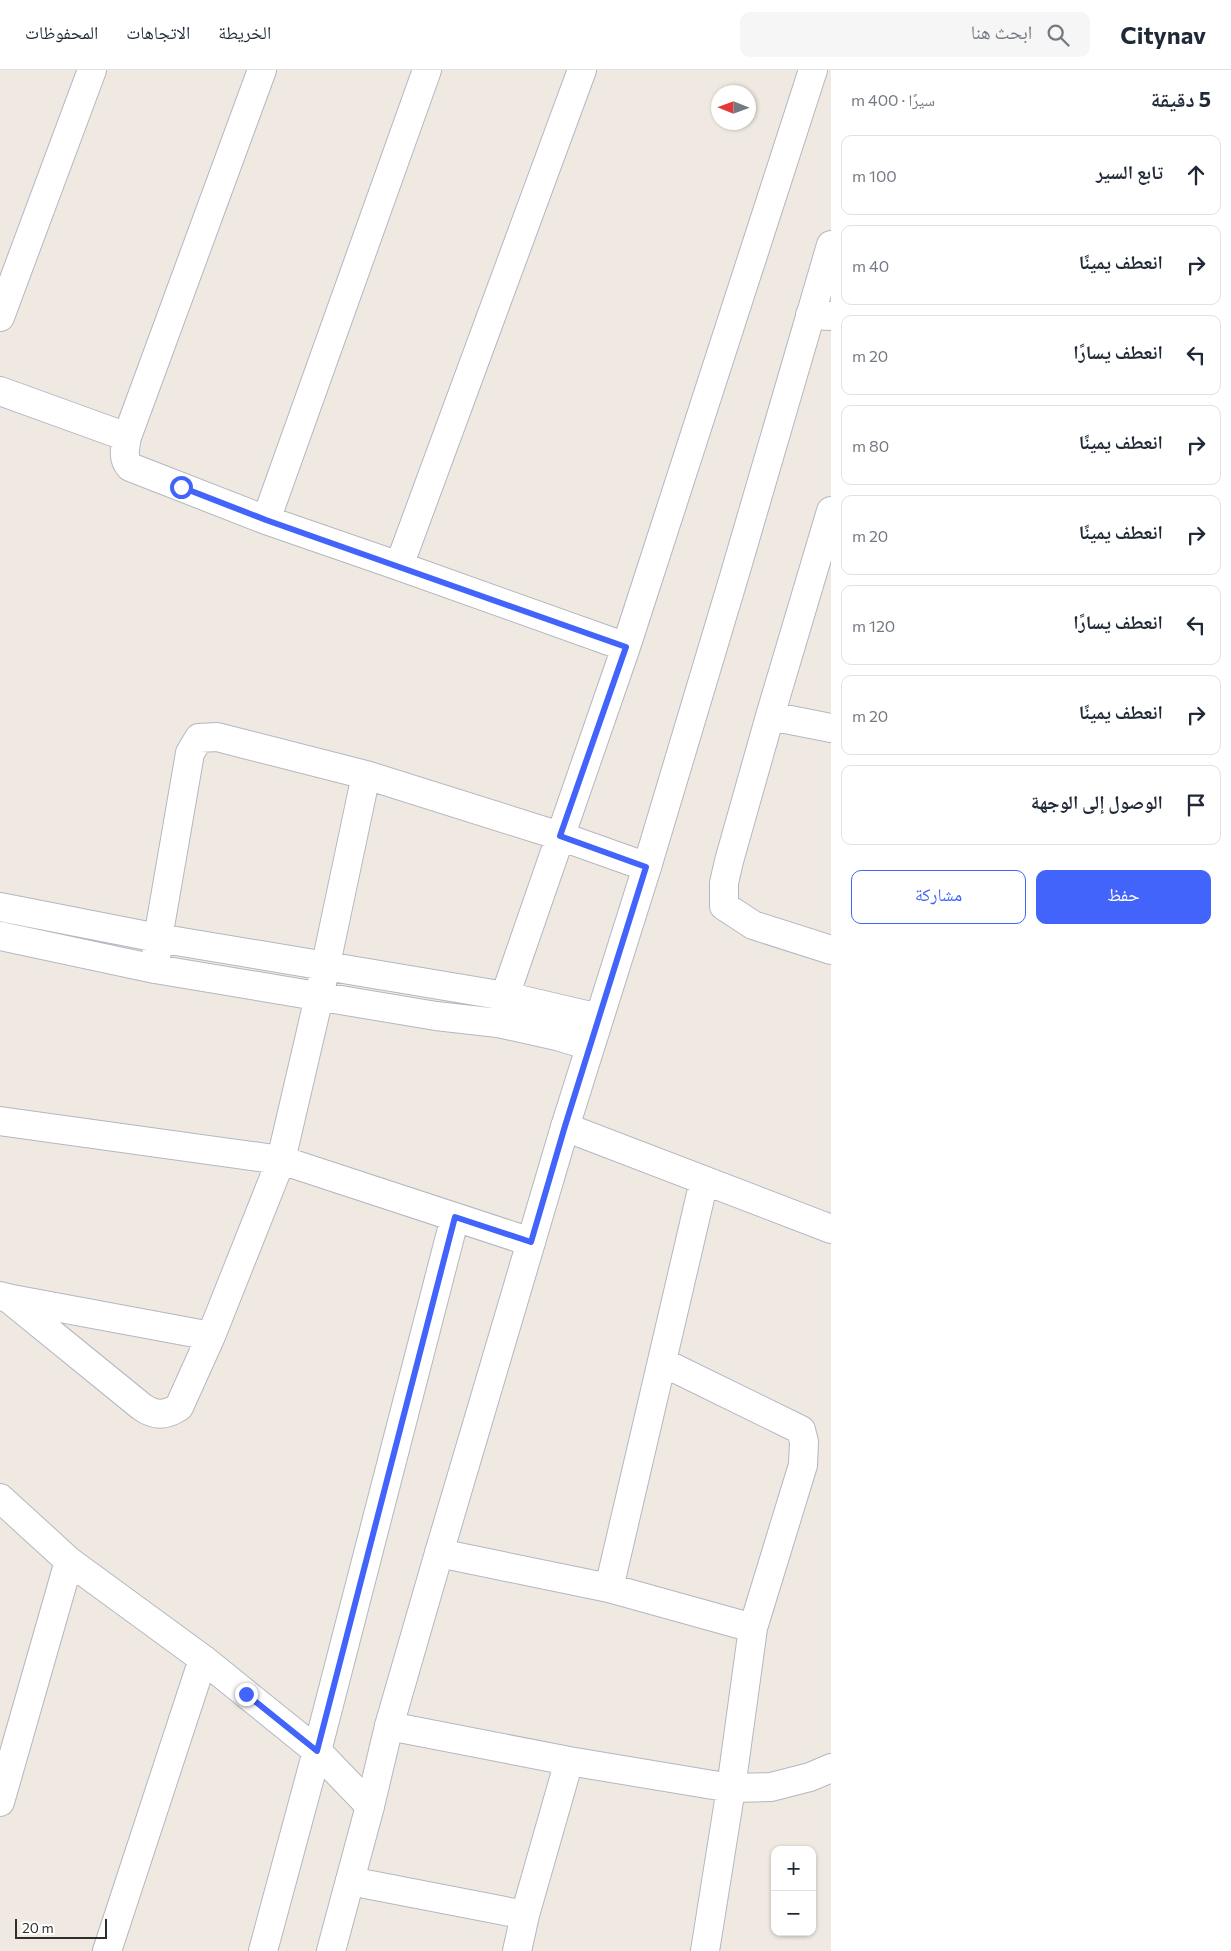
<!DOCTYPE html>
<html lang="ar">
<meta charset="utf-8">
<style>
:root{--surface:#fff;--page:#f6f6f7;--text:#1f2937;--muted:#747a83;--line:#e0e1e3;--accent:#4264fb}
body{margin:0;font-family:Commissioner,"Noto Naskh Arabic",sans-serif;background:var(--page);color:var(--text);direction:rtl}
.controls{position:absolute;right:15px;bottom:15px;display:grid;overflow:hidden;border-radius:10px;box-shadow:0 1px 4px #0004}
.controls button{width:45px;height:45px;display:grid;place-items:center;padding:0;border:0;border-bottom:1px solid var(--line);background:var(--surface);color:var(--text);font:25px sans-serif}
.compass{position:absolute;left:711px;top:15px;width:45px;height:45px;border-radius:50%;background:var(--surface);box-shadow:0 1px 4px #0004;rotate:271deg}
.scale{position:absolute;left:15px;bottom:12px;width:92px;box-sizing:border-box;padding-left:5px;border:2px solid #2e2e2e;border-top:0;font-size:14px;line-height:18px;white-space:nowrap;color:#2e2e2e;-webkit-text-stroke:4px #fff;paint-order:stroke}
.stop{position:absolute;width:15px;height:15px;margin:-11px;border:4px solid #4264fb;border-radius:50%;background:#fff}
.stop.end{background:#4264fb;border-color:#fff;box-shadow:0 1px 5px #0008}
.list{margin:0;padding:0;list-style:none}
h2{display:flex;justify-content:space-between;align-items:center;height:65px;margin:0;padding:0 20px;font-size:21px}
h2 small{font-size:16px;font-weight:400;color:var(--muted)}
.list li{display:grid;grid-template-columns:32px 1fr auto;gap:15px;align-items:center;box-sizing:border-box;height:80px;margin:0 10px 10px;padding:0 10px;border:1px solid var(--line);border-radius:10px}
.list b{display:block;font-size:19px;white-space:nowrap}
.list em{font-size:16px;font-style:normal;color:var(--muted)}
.actions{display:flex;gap:10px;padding:15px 20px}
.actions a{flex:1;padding:11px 0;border:1px solid var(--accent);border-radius:10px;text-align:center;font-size:18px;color:var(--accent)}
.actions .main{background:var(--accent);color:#fff}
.icon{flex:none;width:28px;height:28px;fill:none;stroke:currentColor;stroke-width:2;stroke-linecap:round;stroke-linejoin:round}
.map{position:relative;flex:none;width:831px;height:1881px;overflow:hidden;direction:ltr}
header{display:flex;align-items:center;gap:30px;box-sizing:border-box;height:70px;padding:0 25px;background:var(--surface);border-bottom:1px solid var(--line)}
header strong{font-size:24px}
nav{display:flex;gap:28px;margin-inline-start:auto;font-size:18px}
.search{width:350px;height:45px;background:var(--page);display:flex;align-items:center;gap:12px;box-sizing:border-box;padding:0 18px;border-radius:10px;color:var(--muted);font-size:19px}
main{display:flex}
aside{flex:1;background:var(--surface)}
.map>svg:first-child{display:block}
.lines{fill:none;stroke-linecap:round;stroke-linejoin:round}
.minor-casing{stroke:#b4b7c1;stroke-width:30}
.tertiary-casing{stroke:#b4b7c1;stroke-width:30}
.minor{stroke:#fff;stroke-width:28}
.tertiary{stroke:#fff;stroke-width:28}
.route{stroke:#4264fb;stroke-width:6}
</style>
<header>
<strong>Citynav</strong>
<div class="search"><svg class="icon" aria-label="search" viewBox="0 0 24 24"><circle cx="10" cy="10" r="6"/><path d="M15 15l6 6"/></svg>ابحث هنا</div>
<nav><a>الخريطة</a><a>الاتجاهات</a><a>المحفوظات</a></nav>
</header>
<main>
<aside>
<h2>5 دقيقة<small>سيرًا · 400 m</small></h2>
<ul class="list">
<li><svg class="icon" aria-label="ahead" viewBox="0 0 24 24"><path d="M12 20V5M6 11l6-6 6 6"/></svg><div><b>تابع السير</b></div><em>100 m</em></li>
<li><svg class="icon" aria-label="right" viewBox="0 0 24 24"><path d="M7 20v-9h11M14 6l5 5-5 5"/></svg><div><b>انعطف يمينًا</b></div><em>40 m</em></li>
<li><svg class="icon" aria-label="left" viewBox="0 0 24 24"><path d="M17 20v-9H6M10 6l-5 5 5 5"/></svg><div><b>انعطف يسارًا</b></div><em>20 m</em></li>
<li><svg class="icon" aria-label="right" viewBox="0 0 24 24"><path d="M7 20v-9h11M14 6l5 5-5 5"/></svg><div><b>انعطف يمينًا</b></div><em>80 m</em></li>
<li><svg class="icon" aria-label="right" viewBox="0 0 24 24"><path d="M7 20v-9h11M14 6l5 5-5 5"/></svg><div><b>انعطف يمينًا</b></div><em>20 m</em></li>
<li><svg class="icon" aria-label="left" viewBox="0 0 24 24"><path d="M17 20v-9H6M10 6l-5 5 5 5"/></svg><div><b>انعطف يسارًا</b></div><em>120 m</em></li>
<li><svg class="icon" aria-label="right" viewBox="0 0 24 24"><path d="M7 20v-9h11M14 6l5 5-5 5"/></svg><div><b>انعطف يمينًا</b></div><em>20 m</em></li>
<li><svg class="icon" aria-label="arrive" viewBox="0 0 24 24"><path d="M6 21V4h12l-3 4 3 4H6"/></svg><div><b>الوصول إلى الوجهة</b></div></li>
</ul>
<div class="actions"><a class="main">حفظ</a><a>مشاركة</a></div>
</aside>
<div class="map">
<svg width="831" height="1881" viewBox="0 0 831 1881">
<rect width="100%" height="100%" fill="#efe9e1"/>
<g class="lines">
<defs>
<path id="minor" d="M 582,0 L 399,496 L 626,577
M 810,245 L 831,246
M 0,247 L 92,0
M 0,321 L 127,367 C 125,378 122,388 130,397 L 266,450 L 399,496
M 127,367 L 262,0
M 831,441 L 770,646 L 729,791 L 724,813 L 724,836 L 753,855 L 831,880
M 266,450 L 427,0
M 770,646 L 831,658
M 366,705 L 560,766 L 647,797
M 0,837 L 158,868 L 505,926 L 599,948
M 0,866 L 155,899 L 436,946 L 498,953 L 557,966 L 590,976
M 155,899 L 158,868 L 190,683 L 199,668 L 217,667 L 366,705 L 319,927 L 281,1090 L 531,1172
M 498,953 L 505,926 L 626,577 L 813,0
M 0,1051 L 281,1090 L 211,1266 L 179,1337 C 165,1346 155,1346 142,1337 L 8,1228 L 0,1226
M 565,1057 L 831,1159
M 12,1229 L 211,1266
M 662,1292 L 801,1360 L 804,1372 L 803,1395 L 753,1558 L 731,1718 L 705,1881
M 0,1428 L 69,1491 L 203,1589 L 317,1681 L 370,1736
M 439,1483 L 609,1518 L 753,1558
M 609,1518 L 704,1111
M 389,1656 L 569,1691 L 731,1718 L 771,1717 L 810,1707 L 831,1698
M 0,1732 L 69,1491
M 350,1811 L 525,1845 L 517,1881
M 525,1845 L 569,1691
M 107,1881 L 203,1589
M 263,1881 L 317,1681 L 455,1147"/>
<path id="tertiary" d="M 331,1881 L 370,1736 L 389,1656 L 439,1483 L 565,1057 L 647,797 L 736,500 L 831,175"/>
</defs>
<!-- minor casing -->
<use href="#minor" class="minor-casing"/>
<!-- tertiary casing -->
<use href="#tertiary" class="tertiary-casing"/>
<!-- minor -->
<use href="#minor" class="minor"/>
<!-- tertiary -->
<use href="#tertiary" class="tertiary"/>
</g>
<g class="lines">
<!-- route -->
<path class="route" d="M 181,417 L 266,450 L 626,577 L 560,766 L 646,797 L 565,1056 L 531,1172 L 455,1147 L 317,1681 L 246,1624"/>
</g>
</svg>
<div class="controls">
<button>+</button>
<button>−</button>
</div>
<svg class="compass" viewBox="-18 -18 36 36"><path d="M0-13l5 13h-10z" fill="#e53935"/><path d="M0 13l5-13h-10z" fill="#747a83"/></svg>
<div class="scale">20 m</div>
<div class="stop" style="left:181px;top:417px"></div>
<div class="stop end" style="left:246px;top:1624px"></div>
</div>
</main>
